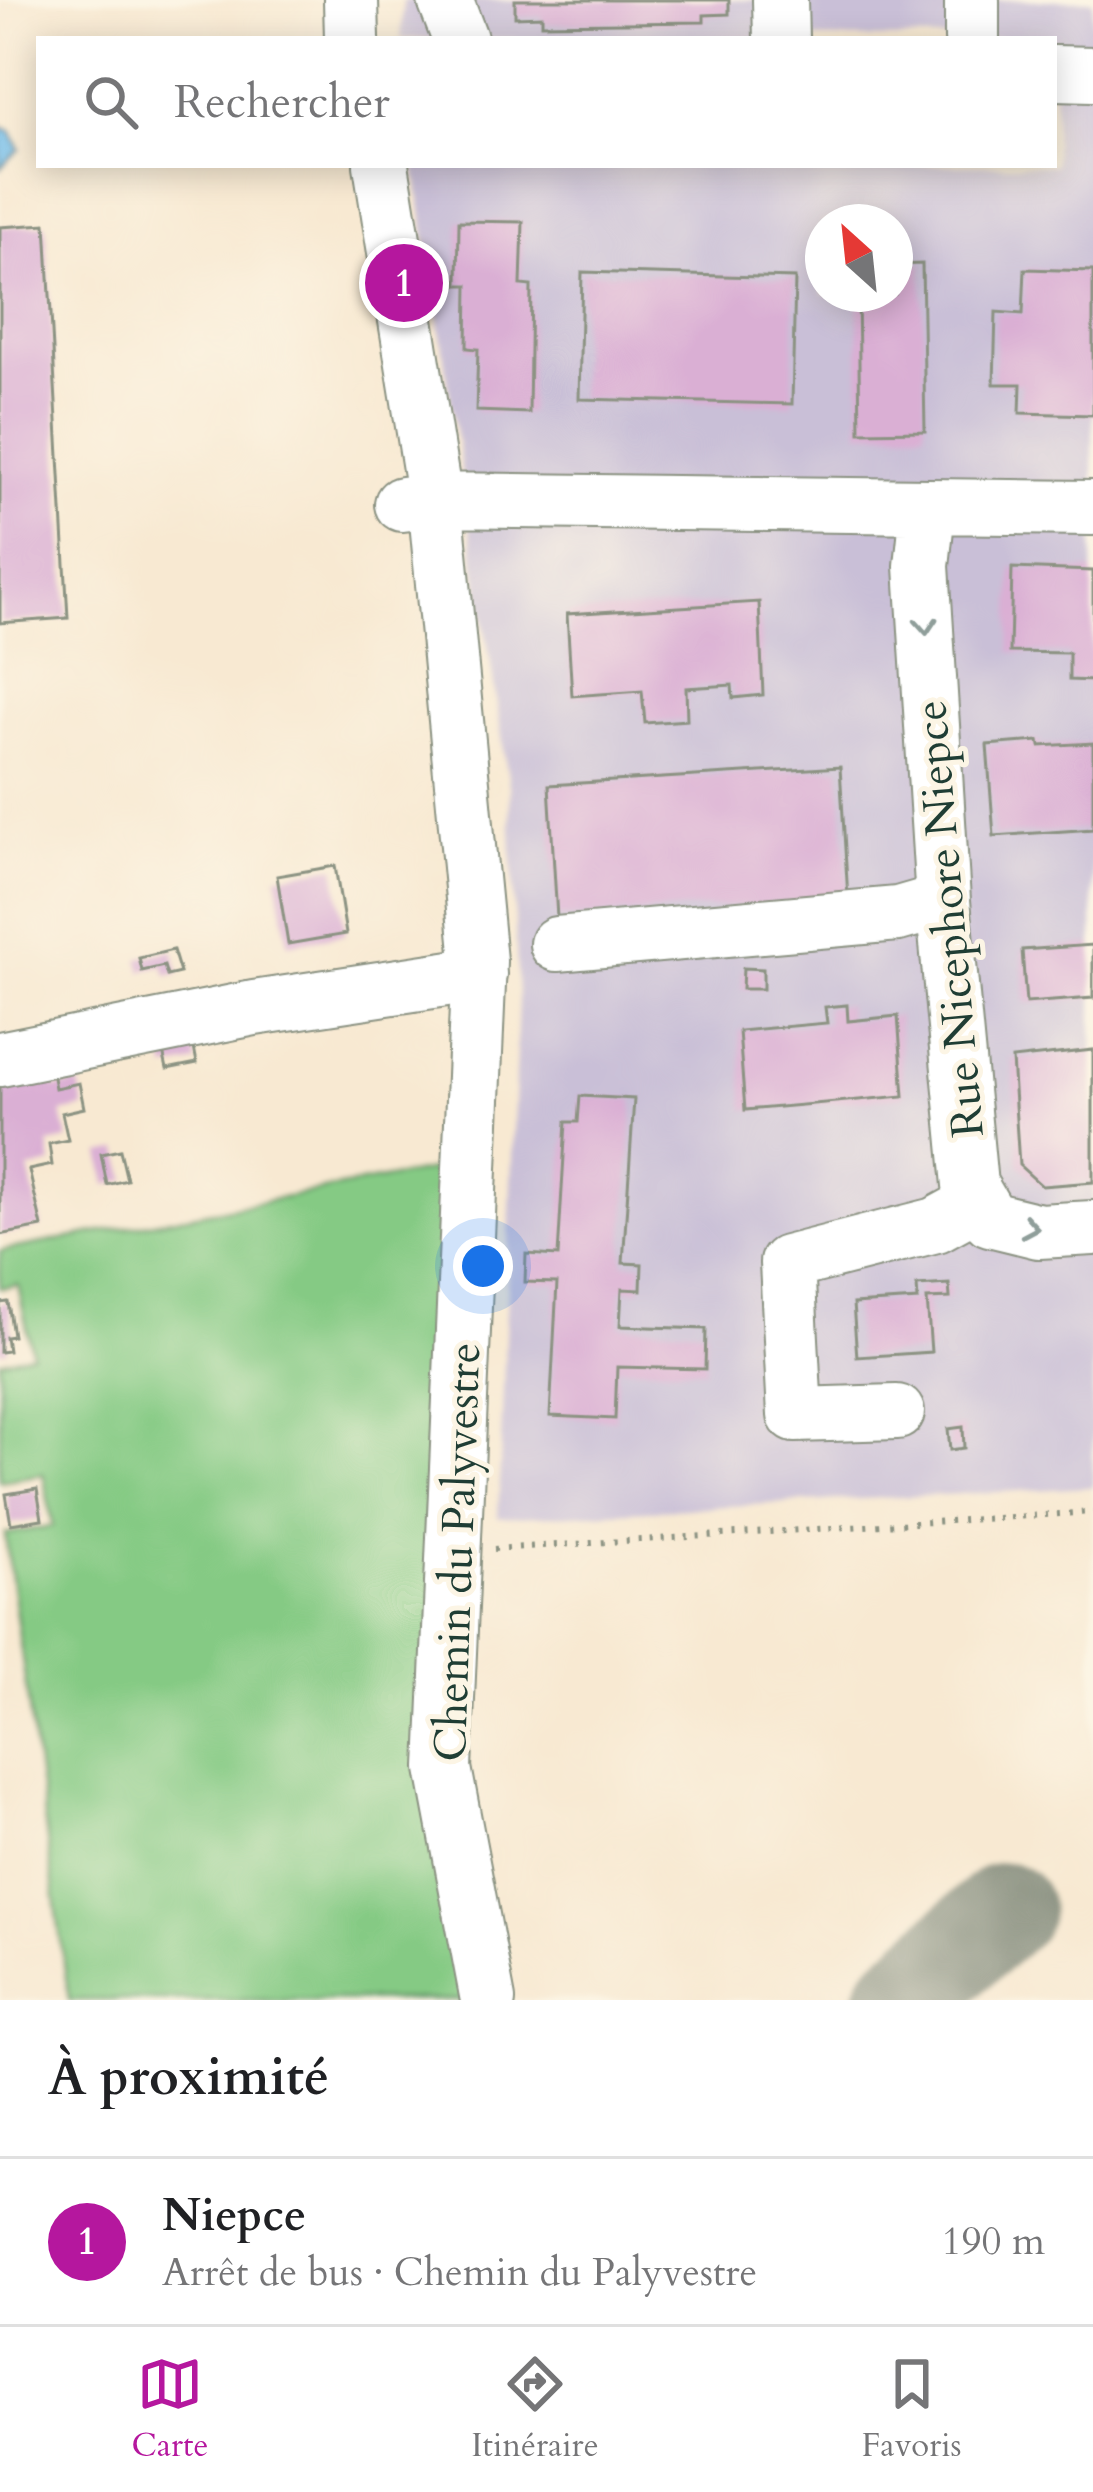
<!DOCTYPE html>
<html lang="fr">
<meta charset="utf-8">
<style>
:root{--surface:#fff;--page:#f6f6f6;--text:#202124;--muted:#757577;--line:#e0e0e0;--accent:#b5179e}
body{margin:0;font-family:Cardo,serif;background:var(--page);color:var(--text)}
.compass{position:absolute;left:805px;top:204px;width:108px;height:108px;border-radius:50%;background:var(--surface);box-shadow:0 6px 30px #0003;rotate:333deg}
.you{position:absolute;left:483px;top:1266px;width:42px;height:42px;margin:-30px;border:9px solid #fff;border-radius:50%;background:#1a73e8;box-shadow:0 0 0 18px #1a73e833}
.badge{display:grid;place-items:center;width:78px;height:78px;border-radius:50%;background:var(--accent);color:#fff;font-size:39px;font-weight:700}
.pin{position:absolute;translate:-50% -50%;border:6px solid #fff;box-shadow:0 3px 12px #0006}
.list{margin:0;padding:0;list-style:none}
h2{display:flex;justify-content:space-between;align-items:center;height:156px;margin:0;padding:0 48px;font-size:51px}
h2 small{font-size:39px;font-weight:400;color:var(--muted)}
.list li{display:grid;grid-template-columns:78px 1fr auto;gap:36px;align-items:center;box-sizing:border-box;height:168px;padding:0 48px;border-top:3px solid var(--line)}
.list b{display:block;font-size:45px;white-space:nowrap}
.list p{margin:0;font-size:39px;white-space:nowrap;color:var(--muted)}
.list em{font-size:39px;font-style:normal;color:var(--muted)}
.icon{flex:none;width:66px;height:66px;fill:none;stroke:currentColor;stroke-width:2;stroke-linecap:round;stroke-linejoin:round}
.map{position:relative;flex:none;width:1093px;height:2000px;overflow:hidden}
.search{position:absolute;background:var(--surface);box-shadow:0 6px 30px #0003;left:36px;right:36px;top:36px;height:132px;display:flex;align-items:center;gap:30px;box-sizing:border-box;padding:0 42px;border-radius:0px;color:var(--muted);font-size:45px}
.sheet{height:324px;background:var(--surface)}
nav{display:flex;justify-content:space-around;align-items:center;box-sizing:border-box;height:168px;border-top:3px solid var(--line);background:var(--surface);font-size:33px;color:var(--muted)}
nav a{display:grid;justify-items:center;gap:6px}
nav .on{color:var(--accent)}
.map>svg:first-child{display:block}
.industrial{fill:#c9bfd7;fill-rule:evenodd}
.green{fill:#85ca84;stroke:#52845c;stroke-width:3}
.water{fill:#71bcea;stroke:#487c8f;stroke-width:3}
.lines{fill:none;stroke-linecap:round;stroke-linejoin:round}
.taxiway{stroke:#8c9383;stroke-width:96}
.building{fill:#daafd4}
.minor-casing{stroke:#8c9383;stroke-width:58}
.path{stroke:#8c9383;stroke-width:6;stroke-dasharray:3 9;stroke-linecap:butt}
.minor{stroke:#fff;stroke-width:54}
.oneway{stroke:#8f9e9a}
.labels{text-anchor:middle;stroke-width:10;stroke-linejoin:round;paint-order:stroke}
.street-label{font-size:45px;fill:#1f3d34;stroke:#fcf5e5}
</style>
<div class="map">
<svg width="1093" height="2000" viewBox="0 0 1093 2000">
<rect width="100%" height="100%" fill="#fcf5e5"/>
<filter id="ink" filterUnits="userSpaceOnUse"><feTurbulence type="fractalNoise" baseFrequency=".00833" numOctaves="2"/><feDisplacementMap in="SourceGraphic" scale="24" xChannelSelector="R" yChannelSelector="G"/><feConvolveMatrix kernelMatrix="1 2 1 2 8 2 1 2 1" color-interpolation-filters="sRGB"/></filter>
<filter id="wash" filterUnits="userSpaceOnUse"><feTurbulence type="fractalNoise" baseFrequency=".004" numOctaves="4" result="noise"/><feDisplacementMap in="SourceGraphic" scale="48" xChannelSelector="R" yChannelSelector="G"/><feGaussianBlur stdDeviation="2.7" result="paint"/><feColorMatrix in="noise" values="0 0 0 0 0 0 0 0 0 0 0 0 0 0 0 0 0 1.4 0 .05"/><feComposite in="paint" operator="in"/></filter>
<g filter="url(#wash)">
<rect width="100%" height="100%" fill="#f8e9d2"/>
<!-- industrial -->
<path class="industrial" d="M 403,0 L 1093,0 L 1093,1487 L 498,1518 L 518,998 L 509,785 L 415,165 L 1054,165 L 1054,39 L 401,39 ZM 823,222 L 895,222 L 895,294 L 823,294 Z"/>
<!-- green -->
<path class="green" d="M 447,1167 L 473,2000 L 69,2000 L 5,1534 L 53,1526 L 43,1474 L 0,1481 L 0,1361 L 32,1353 L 18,1285 L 0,1288 L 0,1251 Z"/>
<!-- water -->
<path class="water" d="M 0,127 L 11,131 L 20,149 L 0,168 Z"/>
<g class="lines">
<!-- taxiway -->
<path class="taxiway" d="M 902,2000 L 1004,1910"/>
</g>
<g id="blocks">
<!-- building -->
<path class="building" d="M 515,0 L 729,0 L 729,14 L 704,15 L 704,22 L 542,24 L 542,16 L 515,17 Z
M 459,221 L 523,222 L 521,285 L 531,286 L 529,413 L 476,411 L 478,349 L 467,348 L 468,285 L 458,285 Z
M 46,224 L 68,618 L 0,623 L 0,227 Z
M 922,264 L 925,431 L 860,432 L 858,294 L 895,294 L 895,265 Z
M 1025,269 L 1093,271 L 1093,415 L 1020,413 L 1021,384 L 994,384 L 996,312 L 1023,314 Z
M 582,272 L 795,278 L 792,404 L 579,399 Z
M 1012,568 L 1093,571 L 1093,681 L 1069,680 L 1069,653 L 1010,652 Z
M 759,602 L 763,695 L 733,698 L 732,685 L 686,688 L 687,720 L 645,723 L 642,691 L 572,696 L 567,614 Z
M 1039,741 L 1040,746 L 1093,743 L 1093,829 L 994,836 L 987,745 Z
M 840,767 L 848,898 L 557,918 L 549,785 Z
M 335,866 L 346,934 L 288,944 L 277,876 Z
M 1093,945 L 1093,998 L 1026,1003 L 1022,950 Z
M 173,950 L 180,973 L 167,976 L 164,966 L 142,971 L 139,958 Z
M 743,968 L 763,969 L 763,989 L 742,989 Z
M 847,1005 L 848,1021 L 898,1016 L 904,1096 L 745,1110 L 739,1031 L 827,1023 L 825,1007 Z
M 191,1032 L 197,1063 L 167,1069 L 160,1038 Z
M 1093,1050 L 1093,1182 L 1042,1186 L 1019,1165 L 1012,1059 Z
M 50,1062 L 55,1088 L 79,1083 L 84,1108 L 62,1113 L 68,1140 L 49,1144 L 52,1165 L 29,1170 L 42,1227 L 0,1235 L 0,1084 Z
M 580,1096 L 634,1099 L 623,1263 L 642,1264 L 641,1290 L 622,1289 L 620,1326 L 706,1329 L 705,1369 L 617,1367 L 615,1419 L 550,1416 L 557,1283 L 525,1282 L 526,1254 L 558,1256 L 566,1122 L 578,1122 Z
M 120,1150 L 127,1180 L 107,1185 L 101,1154 Z
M 949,1284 L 950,1298 L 927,1299 L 931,1352 L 857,1357 L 853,1304 L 918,1300 L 917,1286 Z
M 8,1302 L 13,1336 L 6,1337 L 8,1351 L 0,1352 L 0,1303 Z
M 963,1427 L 964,1448 L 950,1450 L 948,1429 Z
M 37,1489 L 42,1519 L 11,1524 L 6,1494 Z"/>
</g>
</g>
<g filter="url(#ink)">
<use href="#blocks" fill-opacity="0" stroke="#8c9383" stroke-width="3"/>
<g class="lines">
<defs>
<path id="minor" d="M 351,0 L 352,39
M 445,0 L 460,39
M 780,0 L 781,39
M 972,39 L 972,0
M 1054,73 L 1093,74
M 381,165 L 435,500 L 479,961 L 444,1768 L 488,2000
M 402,504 L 435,500 L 1093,508
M 928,509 L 922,566 L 943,901 L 970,1185 L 990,1219 L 1039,1231 L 1093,1228
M 557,944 L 898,914 L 943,901
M 0,1059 L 254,1008 L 479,974
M 897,1412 L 795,1415 L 787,1263 L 936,1225 L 978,1202"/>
</defs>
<!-- minor casing -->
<use href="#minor" class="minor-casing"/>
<!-- path -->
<path class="path" d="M 494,1549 L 1093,1512"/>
<!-- minor -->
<use href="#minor" class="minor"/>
</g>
<!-- one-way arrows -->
<defs><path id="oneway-chevron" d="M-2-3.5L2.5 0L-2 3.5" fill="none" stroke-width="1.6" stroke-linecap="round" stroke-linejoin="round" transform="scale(3)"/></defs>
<g class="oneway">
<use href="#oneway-chevron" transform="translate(926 626) rotate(86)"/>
<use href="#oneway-chevron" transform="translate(1030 1227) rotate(10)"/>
</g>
</g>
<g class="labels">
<!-- street labels -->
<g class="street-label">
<text transform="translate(948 919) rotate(-95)" y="16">Rue Nicephore Niepce</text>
<text transform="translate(456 1552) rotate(-88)" y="16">Chemin du Palyvestre</text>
</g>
</g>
</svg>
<svg class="compass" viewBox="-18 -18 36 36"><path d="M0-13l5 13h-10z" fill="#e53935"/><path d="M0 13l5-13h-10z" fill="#757577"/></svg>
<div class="you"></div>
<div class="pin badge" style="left:404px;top:283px">1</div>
<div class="search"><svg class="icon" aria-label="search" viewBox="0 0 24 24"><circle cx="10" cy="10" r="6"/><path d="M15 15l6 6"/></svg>Rechercher</div>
</div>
<section class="sheet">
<h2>À proximité<small></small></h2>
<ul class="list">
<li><span class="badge">1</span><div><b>Niepce</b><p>Arrêt de bus · Chemin du Palyvestre</p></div><em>190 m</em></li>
</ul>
</section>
<nav>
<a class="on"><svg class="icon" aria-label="map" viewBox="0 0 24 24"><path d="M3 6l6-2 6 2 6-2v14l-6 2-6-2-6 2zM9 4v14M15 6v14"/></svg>Carte</a>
<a><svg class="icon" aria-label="directions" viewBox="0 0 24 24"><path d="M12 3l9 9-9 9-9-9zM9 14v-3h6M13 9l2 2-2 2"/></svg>Itinéraire</a>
<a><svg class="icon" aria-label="saved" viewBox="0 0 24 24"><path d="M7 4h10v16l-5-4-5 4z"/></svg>Favoris</a>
</nav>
